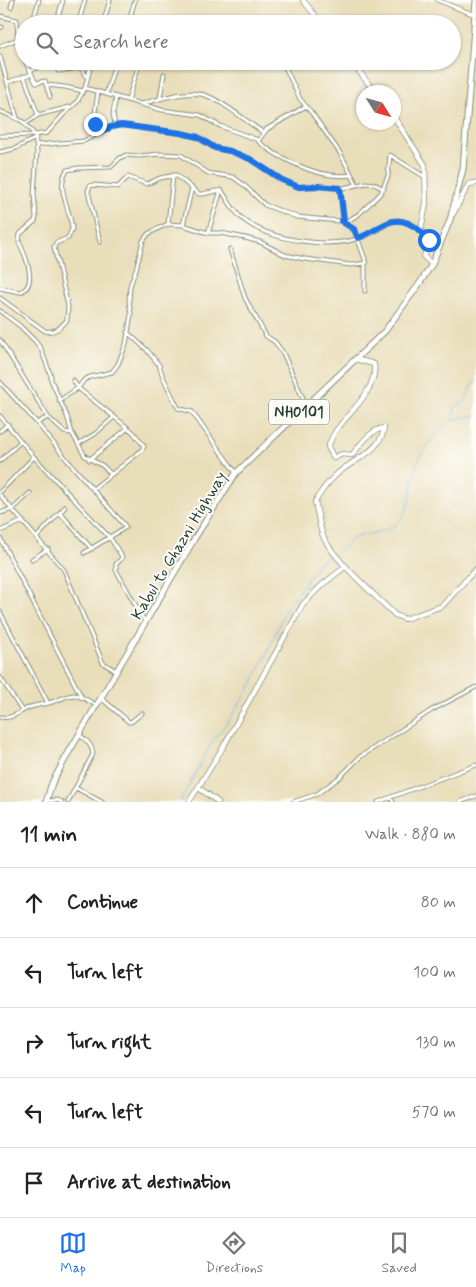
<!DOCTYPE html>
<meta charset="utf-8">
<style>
:root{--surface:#fff;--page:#f2f2f2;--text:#222;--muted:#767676;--line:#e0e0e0;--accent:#1a73e8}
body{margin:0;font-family:Mynerve,sans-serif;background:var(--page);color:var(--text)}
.compass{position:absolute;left:356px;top:85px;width:45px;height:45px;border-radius:50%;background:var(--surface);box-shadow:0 1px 4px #0004;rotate:127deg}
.stop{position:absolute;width:15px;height:15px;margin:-11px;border:4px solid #1a73e8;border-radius:50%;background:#fff}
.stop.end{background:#1a73e8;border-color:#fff;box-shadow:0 1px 5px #0008}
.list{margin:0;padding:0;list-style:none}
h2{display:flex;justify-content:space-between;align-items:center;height:65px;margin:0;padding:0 20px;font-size:21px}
h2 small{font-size:16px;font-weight:400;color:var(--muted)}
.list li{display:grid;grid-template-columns:32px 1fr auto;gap:15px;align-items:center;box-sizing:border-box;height:70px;padding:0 20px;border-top:1px solid var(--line)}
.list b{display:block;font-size:19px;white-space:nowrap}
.list em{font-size:16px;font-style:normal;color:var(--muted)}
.icon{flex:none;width:28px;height:28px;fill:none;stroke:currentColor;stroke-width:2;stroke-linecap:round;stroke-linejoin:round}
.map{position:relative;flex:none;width:476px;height:802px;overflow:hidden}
.search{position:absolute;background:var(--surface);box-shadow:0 1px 4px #0004;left:15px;right:15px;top:15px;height:55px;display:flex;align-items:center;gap:12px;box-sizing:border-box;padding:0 18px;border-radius:28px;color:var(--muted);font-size:19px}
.sheet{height:415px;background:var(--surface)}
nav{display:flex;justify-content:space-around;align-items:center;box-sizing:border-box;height:70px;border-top:1px solid var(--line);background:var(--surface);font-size:14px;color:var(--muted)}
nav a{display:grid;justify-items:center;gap:2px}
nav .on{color:var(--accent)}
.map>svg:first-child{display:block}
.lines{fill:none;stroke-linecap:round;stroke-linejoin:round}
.stream{stroke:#6eb7e6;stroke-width:1}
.street-casing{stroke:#848e77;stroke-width:5}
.secondary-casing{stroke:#848e77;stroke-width:6}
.highway-casing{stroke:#848e77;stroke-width:7}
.street{stroke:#fff;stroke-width:3}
.secondary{stroke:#fff;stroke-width:4.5}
.highway{stroke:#fff;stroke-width:5}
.route{stroke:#1a73e8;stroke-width:6}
.labels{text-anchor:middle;stroke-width:4;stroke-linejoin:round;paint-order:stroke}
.shield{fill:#fdfcf7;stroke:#62766e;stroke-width:1}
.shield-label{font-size:15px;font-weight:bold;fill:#1f3d34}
.street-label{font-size:16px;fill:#1f3d34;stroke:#fdfcf7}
</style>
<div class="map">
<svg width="476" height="802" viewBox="0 0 476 802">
<rect width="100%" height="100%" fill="#fdfcf7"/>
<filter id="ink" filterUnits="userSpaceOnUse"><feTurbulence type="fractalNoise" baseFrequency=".02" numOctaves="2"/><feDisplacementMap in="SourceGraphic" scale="10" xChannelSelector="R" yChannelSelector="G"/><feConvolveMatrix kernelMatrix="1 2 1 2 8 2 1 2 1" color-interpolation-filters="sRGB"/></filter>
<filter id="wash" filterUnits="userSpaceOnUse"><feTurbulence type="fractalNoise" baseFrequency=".0096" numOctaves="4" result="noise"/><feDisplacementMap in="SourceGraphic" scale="20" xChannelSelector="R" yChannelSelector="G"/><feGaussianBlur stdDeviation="1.12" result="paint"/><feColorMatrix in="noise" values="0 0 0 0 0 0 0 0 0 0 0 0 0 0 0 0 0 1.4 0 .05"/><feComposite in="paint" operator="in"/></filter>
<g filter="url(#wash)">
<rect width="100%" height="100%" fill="#e9deba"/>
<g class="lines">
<!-- stream -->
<path class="stream" d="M 453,419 L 455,407 L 466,401 L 468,393 L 476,381
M 337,552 C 344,550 347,541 354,538 C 370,532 390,534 402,518 C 413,503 411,484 416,467 C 420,453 440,427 453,420 C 460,417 469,417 476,416
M 180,802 L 213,740 L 227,723 L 250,688 L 266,656 L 287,607 L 304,585 L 317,564 L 333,553"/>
</g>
</g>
<g filter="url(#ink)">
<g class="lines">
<defs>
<path id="street" d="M 437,0 L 475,15
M 11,7 L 13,0
M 35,14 L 39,0
M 0,16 L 17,20 L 18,37 L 24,57
M 56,24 L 63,0
M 78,24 L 85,0
M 103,24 L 110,0
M 128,24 L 135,0
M 0,28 L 2,27
M 0,46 L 18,39
M 0,56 L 17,118
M 25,61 L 36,83 L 45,81 L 50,97
M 76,61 L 87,77
M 279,61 L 286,69 L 300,99 L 311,112 L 340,153 L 357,185
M 30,71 L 53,61
M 58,71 L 80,68
M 24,76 L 38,115
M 8,82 L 32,74
M 47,85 L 65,87 L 83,91
M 85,88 L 162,110 L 200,115 L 220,126 L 258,140
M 98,92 L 94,120 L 100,133
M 106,94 L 116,61
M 160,98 L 164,74
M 128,100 L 140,61
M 142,104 C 158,99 184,91 200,94 C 217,96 248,123 264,133
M 306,106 L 267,129 L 258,141 C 273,155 304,170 325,174 C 334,176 343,176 352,175
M 0,111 L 22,121 L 35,135 L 47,133 L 63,115 L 77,102 L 85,88 L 92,61
M 25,124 L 38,115 L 70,107
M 115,126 L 113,113 L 116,97
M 0,136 L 35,135 L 37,152 L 34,194 L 36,217 L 35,221 L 20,234 L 19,242 C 25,254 39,286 20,292 L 0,288
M 37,145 L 84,141 L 111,127 L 126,125 L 145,129 L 181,133 L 197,137 L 215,148 L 230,151 L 250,159 L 282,180 L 299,187 L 317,186 L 343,188 L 366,183 L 374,184 L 384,189
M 0,152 L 14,149 L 36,138
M 340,188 L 344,221
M 342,222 L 355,231 L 365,259 L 365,291
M 168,224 L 173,175
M 183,225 L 192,188
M 208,233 L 221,190
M 100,242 L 88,191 L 90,186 L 93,185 L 118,187 L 128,177 L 147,184 L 160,178 L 176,175 L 199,194 C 207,195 215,189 222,191 C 228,200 234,213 243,219 C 269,241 333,250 365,236 C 394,224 387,212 421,229
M 230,249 L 245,298 L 266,336 L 275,342 L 283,353 L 306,405
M 0,298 L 45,331 C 56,333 61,327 67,320 L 68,306 L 54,247 L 56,243 L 68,238 L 72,229 C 71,210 55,188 67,170 L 78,168 L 111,167 L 120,158 L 126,155 L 140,156 L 159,154 L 181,155 L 208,173 L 233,177 L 244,185 L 265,205 L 297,217 L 339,221 L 349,220 L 359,214 L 381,193 L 388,176 L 390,155 L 425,177
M 0,311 L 20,326 L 35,341 L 41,349 L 51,376 L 51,380 L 67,416 L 72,433 L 85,456 L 103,466 L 111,474
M 127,332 L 147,350 L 159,365 L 163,377 L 178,408 L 192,412 L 236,473
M 0,340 L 48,417 L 64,432 L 72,433
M 73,380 L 78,388 L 133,432 L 144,446 L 142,450 L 93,489
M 0,382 L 37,423 L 68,461 L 126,527 L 84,553
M 59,401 L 78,388 L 84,380 L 90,377 L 112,372 L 118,364 L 126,344 L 131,314 L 129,301 L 130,286 L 136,269 L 143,241 L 148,234 L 159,228 L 168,224 L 183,225 L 208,233 L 221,233 L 245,238 L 260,242 L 285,255 L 305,259 L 351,265 L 366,263
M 0,416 L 34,457 L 110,538 L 121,555 L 122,558 L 116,564 L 116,570 L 145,622
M 37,423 L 48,417
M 0,431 L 8,424
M 78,444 L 95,434 L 114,417
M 89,460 L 128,428
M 0,461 L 21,441
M 0,492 L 34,457
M 0,495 L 64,570 L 103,663 L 116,671
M 0,513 L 13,509 L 30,493
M 60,513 L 92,549
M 0,531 L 23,521
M 37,537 L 65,507
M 0,538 L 81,696
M 32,559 L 48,549
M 0,612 L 48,703
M 0,677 L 22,711
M 101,698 L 129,722 L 131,722 L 142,713
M 0,717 C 12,719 16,714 26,709 C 33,705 41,705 49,703 C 75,695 69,689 96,705
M 76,788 L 102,802
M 391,797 L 393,802
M 47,801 L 57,800 L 62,802
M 68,802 L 93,754 C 92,745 87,740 79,735
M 293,802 L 317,794 L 340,777 L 360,757 L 432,710 L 476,687
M 378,802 L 476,765
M 460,802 L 476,796"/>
<path id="secondary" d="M 303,0 L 322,24
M 351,61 L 375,92
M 394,117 L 425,165 L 426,204 L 421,229 L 429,240 L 424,257 L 432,264
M 453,214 L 469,184 L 476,183
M 355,359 L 374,364 C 378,390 348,413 335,432 C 332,437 330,442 328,447 L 334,458 L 342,454 L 352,455 C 361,444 370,430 384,428 C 381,452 353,459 337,474 C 328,482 321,491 315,502 C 318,512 319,526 323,536 C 332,558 377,597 395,615 L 405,619 L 442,606 L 476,569
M 199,788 L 218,802
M 189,802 L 222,749 L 303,604 L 322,585 L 346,566"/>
<path id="highway" d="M 46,802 L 52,783 L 69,752 L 196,536 L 236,473 L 385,331 L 420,283 L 432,264 L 450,220 L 463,169 L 476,1"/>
</defs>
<!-- street casing -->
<use href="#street" class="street-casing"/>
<!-- secondary casing -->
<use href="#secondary" class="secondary-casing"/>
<!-- highway casing -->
<use href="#highway" class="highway-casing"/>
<!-- street -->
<use href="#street" class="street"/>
<!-- secondary -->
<use href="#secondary" class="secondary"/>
<!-- highway -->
<use href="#highway" class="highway"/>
</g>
</g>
<g class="lines" filter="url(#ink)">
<!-- route -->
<path class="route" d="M 95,124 L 100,133 L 111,127 L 121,125 L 181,133 L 198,137 L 215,148 L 230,151 L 250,159 L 282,180 L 299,187 L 317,186 L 340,188 L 344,221 L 341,221 L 354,229 L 358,238 C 375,233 390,214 408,223 C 418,228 422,232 429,240"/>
</g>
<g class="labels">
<!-- shield labels -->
<rect class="shield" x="269" y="399.5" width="60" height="25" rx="4"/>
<g class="shield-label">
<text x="299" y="417">NH0101</text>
</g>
<!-- street labels -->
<g class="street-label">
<text transform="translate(178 545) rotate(-59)" y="6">Kabul to Ghazni Highway</text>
</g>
</g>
</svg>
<svg class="compass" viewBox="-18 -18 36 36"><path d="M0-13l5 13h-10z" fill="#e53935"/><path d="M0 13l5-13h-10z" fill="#767676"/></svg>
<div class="stop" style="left:429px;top:240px"></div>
<div class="stop end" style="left:95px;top:124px"></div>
<div class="search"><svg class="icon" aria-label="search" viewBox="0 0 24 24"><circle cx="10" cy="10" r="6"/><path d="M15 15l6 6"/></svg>Search here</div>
</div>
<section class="sheet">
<h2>11 min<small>Walk · 880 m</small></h2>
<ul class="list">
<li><svg class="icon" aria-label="ahead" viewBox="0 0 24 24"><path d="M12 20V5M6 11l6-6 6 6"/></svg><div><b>Continue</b></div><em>80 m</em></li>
<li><svg class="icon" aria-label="left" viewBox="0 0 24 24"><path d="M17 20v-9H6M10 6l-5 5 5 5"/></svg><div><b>Turn left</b></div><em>100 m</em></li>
<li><svg class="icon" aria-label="right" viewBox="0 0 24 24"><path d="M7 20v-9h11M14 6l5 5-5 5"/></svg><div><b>Turn right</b></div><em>130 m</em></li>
<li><svg class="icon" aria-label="left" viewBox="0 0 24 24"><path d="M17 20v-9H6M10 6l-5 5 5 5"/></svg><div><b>Turn left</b></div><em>570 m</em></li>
<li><svg class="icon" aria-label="arrive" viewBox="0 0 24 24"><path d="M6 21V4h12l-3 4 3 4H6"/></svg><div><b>Arrive at destination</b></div></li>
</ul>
</section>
<nav>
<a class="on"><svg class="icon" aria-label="map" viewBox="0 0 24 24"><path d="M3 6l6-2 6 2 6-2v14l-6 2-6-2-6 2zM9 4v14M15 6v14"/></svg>Map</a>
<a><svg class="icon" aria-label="directions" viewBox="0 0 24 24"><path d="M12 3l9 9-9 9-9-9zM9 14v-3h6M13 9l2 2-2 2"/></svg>Directions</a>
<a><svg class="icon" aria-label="saved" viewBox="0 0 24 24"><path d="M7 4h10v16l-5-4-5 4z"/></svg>Saved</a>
</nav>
